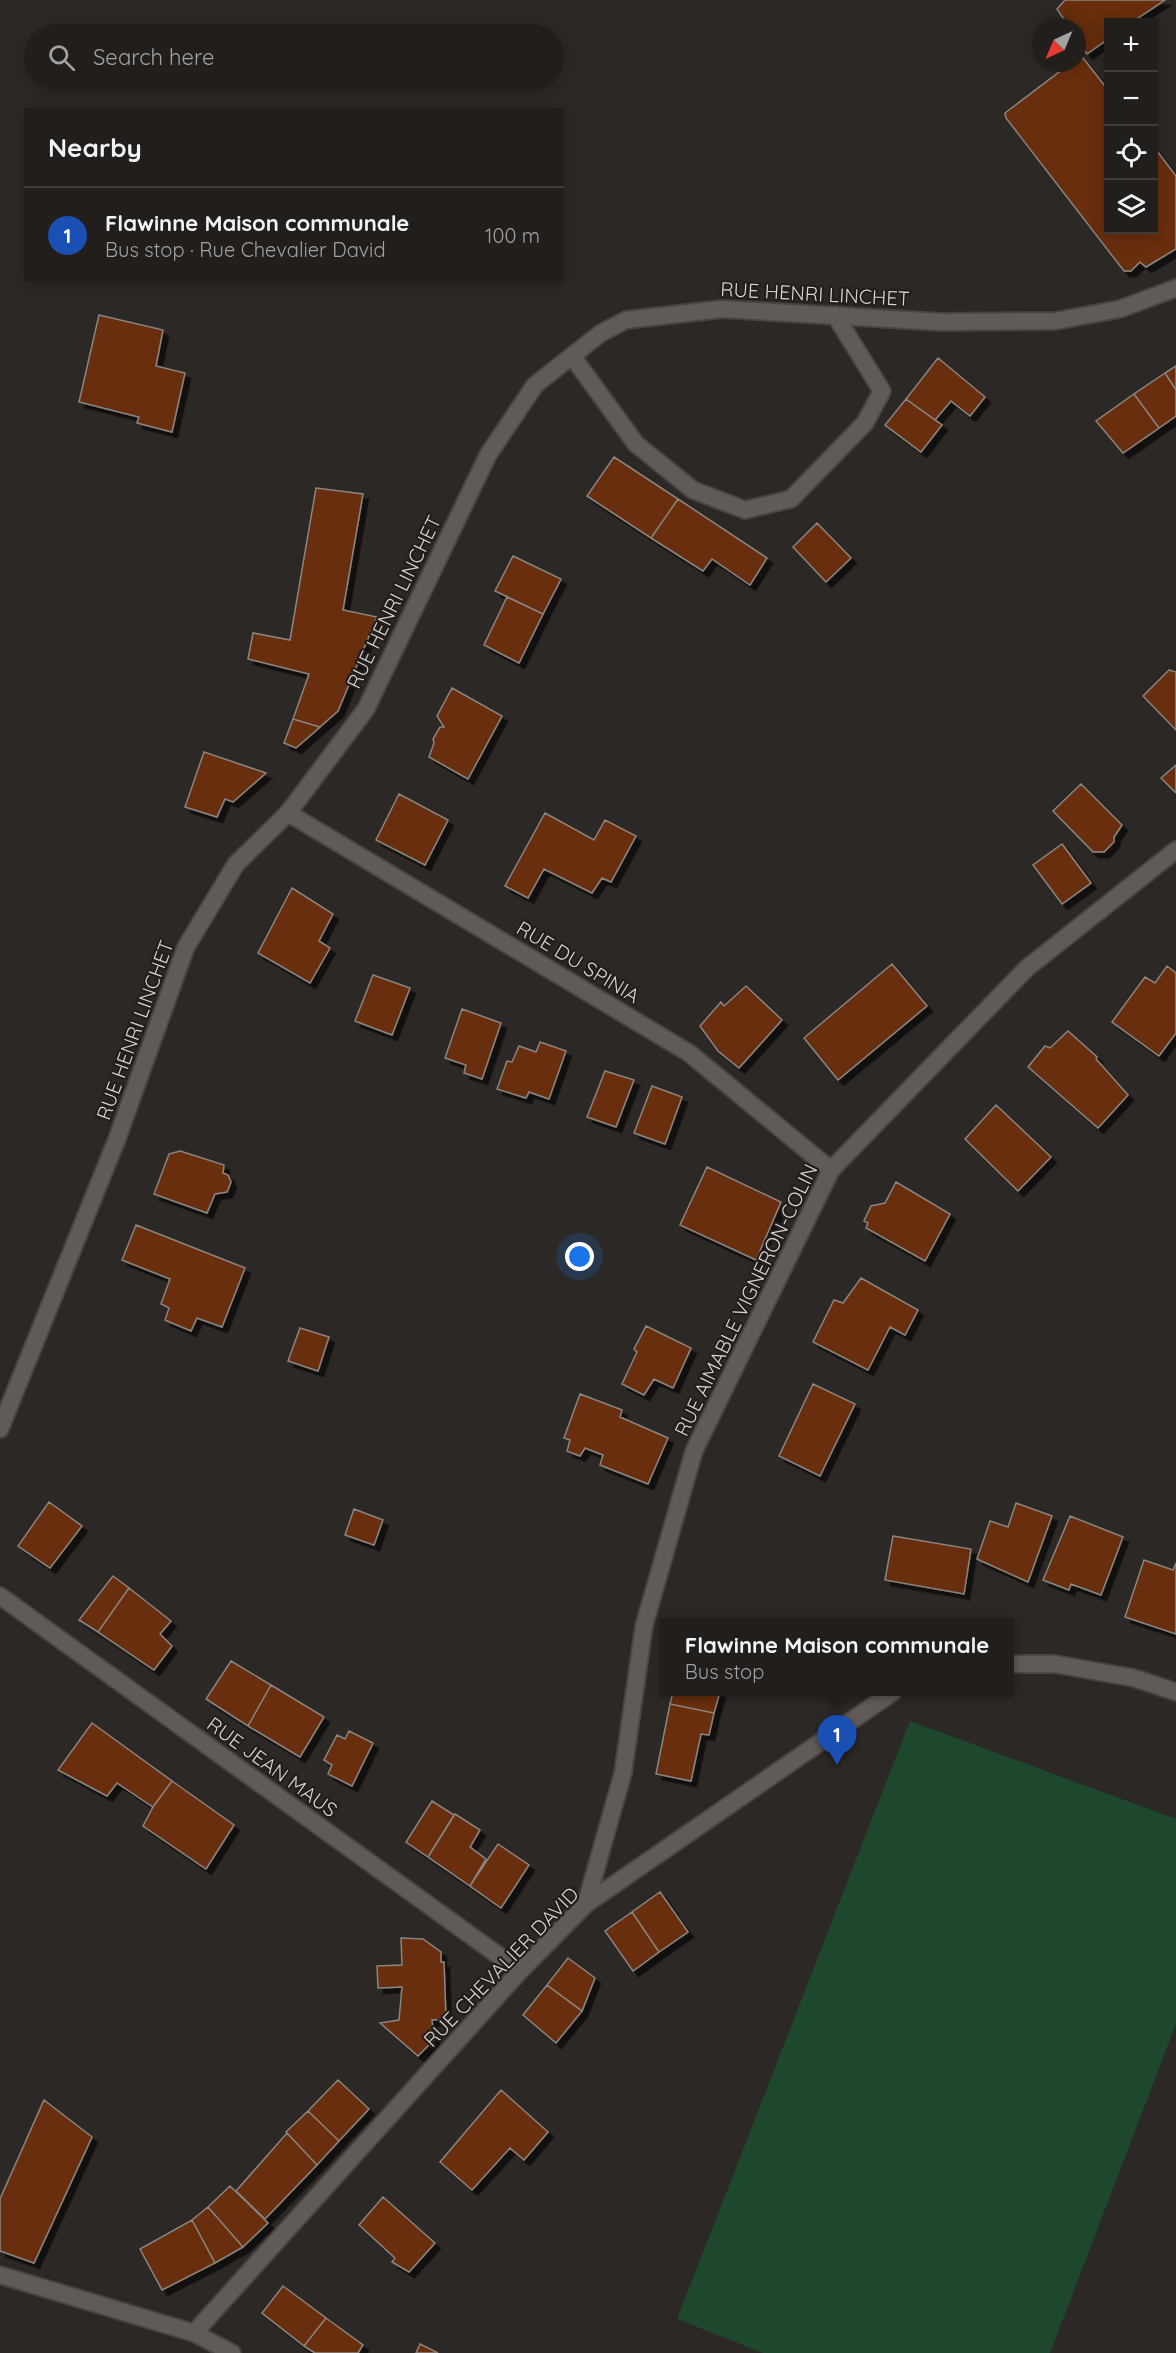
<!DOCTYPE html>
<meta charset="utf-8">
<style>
:root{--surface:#211e1c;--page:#292725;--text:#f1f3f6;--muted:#a2a2a3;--line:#3e3c3b;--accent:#1a73e8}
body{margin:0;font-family:Quicksand,sans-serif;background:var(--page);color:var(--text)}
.controls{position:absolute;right:18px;top:18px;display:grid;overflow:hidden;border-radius:0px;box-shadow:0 3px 15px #0003}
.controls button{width:54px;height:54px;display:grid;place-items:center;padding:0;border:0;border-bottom:2px solid var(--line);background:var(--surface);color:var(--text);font:30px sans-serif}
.compass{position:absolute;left:1032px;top:18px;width:54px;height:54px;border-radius:50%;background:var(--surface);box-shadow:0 3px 15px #0003;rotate:224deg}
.you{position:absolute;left:580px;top:1257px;width:21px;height:21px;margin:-15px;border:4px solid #fff;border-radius:50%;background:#1a73e8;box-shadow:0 0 0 9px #1a73e833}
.badge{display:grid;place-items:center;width:39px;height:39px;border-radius:50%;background:var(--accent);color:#fff;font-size:20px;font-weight:700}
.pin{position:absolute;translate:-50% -50px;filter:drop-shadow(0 2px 3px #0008)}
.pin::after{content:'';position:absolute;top:32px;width:21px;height:18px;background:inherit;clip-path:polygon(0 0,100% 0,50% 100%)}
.popup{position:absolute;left:660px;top:1618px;width:354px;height:78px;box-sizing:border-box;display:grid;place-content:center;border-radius:0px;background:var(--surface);filter:drop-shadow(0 2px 4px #0005);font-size:20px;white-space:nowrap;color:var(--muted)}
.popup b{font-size:22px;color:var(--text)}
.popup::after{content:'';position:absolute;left:50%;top:100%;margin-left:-12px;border:12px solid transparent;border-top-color:var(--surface)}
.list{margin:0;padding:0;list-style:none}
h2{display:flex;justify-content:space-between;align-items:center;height:78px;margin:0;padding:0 24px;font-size:26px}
h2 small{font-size:20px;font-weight:400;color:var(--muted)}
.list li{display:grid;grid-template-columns:39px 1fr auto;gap:18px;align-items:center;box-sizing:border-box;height:96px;padding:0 24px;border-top:2px solid var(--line)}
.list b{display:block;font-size:22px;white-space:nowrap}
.list p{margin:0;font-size:20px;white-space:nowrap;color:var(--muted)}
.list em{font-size:20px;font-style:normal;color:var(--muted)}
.icon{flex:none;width:33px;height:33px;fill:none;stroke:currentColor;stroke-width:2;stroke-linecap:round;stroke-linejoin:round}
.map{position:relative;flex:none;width:1176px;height:2353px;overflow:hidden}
.search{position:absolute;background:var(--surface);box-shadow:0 3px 15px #0003;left:24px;top:24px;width:540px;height:66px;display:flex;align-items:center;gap:15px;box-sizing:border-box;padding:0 21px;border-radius:33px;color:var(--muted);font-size:22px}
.panel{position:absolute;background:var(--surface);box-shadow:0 3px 15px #0003;left:24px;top:108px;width:540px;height:174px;border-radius:0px}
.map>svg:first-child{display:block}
.green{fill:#1d482d}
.building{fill:#672e08;stroke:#8a8582;stroke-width:1.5;filter:url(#shadow)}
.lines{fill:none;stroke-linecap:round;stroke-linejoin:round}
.service-casing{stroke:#474442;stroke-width:20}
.minor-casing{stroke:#474442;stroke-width:20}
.tertiary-casing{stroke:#474442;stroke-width:20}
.service{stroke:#605b59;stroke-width:16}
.minor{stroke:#605b59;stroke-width:16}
.tertiary{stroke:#605b59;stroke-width:16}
.labels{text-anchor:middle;stroke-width:4.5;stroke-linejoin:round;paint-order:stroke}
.street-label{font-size:20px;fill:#d7d4d2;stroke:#231e1c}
</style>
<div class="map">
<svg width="1176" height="2353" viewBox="0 0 1176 2353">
<defs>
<filter id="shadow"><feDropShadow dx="5.5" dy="5.5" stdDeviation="0" flood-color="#0009"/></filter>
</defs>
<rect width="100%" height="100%" fill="#2c2826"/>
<!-- green -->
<path class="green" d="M 910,1721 L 1176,1819 L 1176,2024 L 1050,2353 L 763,2353 L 677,2319 Z"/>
<!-- building -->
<path class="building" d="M 1065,0 L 1165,0 L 1132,22 L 1108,22 L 1108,39 L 1087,54 L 1077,39 L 1077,27 L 1069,27 L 1057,9 Z
M 1077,58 L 1083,58 L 1108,90 L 1108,230 L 1154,230 L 1154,147 L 1176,176 L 1176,249 L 1146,267 L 1140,262 L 1131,271 L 1124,271 L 1006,118 L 1005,113 L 1071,63 L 1077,63 Z
M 99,315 L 163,330 L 156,366 L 185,373 L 172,432 L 137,423 L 139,417 L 79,402 Z
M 938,358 L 985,397 L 970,416 L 951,401 L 935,420 L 906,399 Z
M 1176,366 L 1176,390 L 1165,373 Z
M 1165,373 L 1176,390 L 1176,416 L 1159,428 L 1134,394 Z
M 1134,394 L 1159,428 L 1123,453 L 1096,421 Z
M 906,399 L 942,425 L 921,452 L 885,425 Z
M 614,457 L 678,499 L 651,538 L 587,496 Z
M 316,488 L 363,494 L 343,610 L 377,617 L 338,711 L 320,727 L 293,719 L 309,674 L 248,659 L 253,633 L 290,640 Z
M 678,499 L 767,558 L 750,585 L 712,559 L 703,571 L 651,538 Z
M 817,523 L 851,558 L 826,582 L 793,547 Z
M 513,556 L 561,579 L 543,614 L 495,591 Z
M 507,597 L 543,614 L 519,663 L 484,645 Z
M 1169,670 L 1176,672 L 1176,730 L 1143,696 Z
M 452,688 L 502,716 L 468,779 L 429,757 L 434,743 L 433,739 L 440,727 L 444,727 L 437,716 Z
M 293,719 L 320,727 L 296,748 L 284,743 Z
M 204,752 L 266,773 L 233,802 L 225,799 L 217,817 L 185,807 Z
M 1176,765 L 1176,793 L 1161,778 Z
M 1081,784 L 1122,825 L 1114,837 L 1114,842 L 1104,852 L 1093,852 L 1053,811 Z
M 399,794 L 448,820 L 425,865 L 376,840 Z
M 545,813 L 594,840 L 605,820 L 636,836 L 611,882 L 602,878 L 592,893 L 544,869 L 528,898 L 505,886 Z
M 1062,844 L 1091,883 L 1062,904 L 1033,865 Z
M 292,888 L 333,914 L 319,941 L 330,948 L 310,983 L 258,953 Z
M 892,964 L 927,1006 L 838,1080 L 804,1038 Z
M 1167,966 L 1176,973 L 1176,1033 L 1159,1056 L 1112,1022 L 1145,977 L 1155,983 Z
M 373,975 L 410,988 L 392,1035 L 355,1021 Z
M 746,986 L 782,1020 L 739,1068 L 718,1051 L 700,1026 L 721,1002 L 724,1006 Z
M 462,1009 L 501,1023 L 482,1079 L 464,1073 L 466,1065 L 445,1058 Z
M 1068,1031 L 1097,1057 L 1096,1059 L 1128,1095 L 1098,1128 L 1028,1067 L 1045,1046 L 1050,1048 Z
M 540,1042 L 566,1051 L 549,1099 L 529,1092 L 526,1098 L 497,1089 L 507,1061 L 512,1062 L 519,1046 L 536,1052 Z
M 605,1071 L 634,1080 L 616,1127 L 587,1117 Z
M 652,1086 L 682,1097 L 665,1144 L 634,1133 Z
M 996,1105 L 1051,1157 L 1018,1191 L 965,1139 Z
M 180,1151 L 224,1165 L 223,1173 L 228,1175 L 231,1182 L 227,1192 L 215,1194 L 207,1213 L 154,1194 L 169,1154 Z
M 707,1167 L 781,1202 L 756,1260 L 680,1225 Z
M 896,1182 L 950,1214 L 925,1261 L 866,1228 L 868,1223 L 864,1221 L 871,1206 L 885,1203 Z
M 136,1225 L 245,1268 L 222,1327 L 197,1318 L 191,1331 L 165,1320 L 169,1308 L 161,1304 L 170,1279 L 122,1260 Z
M 861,1278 L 918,1310 L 905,1335 L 890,1327 L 868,1370 L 813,1342 L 834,1300 L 843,1303 Z
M 646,1326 L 691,1348 L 673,1388 L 654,1379 L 644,1395 L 622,1384 L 637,1352 L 634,1349 Z
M 300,1328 L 329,1337 L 318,1371 L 288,1361 Z
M 813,1384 L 855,1404 L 820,1476 L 779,1456 Z
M 580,1394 L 622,1410 L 620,1417 L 668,1438 L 648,1484 L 600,1465 L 603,1455 L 585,1448 L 580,1456 L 567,1451 L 570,1440 L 564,1438 Z
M 49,1502 L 82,1526 L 50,1568 L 18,1546 Z
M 1016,1503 L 1052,1516 L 1028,1582 L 977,1559 L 990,1521 L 1008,1527 Z
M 354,1509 L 383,1520 L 374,1545 L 345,1535 Z
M 1070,1516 L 1123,1537 L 1101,1595 L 1071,1584 L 1069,1590 L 1043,1580 Z
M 893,1536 L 971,1549 L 964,1594 L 885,1580 Z
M 1144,1560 L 1173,1570 L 1176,1563 L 1176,1634 L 1125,1617 Z
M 113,1576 L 129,1588 L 98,1632 L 79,1620 Z
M 129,1588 L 171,1621 L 160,1634 L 172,1646 L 154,1670 L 98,1632 Z
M 231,1661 L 271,1685 L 248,1726 L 206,1699 Z
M 271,1685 L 324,1717 L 300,1757 L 248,1726 Z
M 673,1692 L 720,1692 L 714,1713 L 670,1704 Z
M 670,1704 L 714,1713 L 709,1735 L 701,1734 L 691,1781 L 656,1774 Z
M 92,1723 L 172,1781 L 153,1807 L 117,1783 L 107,1796 L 58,1770 Z
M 349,1731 L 373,1743 L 352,1786 L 328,1774 L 332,1765 L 324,1760 L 337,1735 L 345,1739 Z
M 172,1781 L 234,1825 L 206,1869 L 143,1826 L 153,1807 Z
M 432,1801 L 454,1815 L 428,1857 L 406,1842 Z
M 455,1814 L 480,1830 L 470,1847 L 486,1859 L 470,1886 L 428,1857 Z
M 498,1844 L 529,1865 L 501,1908 L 470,1886 Z
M 660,1892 L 688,1932 L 659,1952 L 632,1912 Z
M 632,1912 L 659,1952 L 633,1971 L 605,1931 Z
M 401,1938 L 423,1939 L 441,1952 L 441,1962 L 444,1962 L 446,2019 L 432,2020 L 434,2040 L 418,2056 L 380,2023 L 399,2020 L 402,1987 L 378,1988 L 377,1966 L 402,1965 Z
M 568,1958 L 595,1978 L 582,2011 L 547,1985 Z
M 547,1985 L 582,2011 L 556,2043 L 523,2015 Z
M 338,2080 L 369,2109 L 339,2141 L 308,2111 Z
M 501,2090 L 548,2132 L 524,2160 L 510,2148 L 472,2190 L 440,2162 Z
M 44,2100 L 92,2137 L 34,2263 L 0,2251 L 0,2199 Z
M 308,2111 L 339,2141 L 317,2165 L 286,2132 Z
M 287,2133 L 317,2165 L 265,2219 L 236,2191 Z
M 230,2186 L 268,2223 L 243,2247 L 208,2207 Z
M 383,2197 L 435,2243 L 409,2272 L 392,2262 L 395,2258 L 359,2225 Z
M 208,2207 L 243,2247 L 215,2263 L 192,2220 Z
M 192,2220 L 215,2263 L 162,2290 L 140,2249 Z
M 283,2286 L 326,2318 L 304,2346 L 262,2313 Z
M 326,2318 L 363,2345 L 358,2353 L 315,2353 L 304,2346 Z
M 420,2344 L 438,2353 L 416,2353 Z"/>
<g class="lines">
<defs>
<path id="service" d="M 572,356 L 636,444 L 693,490 L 745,510 L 791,499 L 865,423 L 882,391 L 835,315"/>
<path id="minor" d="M 288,813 L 689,1053 L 831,1170
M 0,1596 L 520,1971
M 1010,1664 L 1055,1664 L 1134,1678 L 1176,1692
M 586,1904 L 623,1773 L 644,1626 L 694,1451 L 831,1170 L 1027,968 L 1176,850
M 0,2275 L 194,2333 L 232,2353
M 194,2333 L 520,1971 L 586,1904 L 893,1692"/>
<path id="tertiary" d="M 0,1429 L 117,1139 L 186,947 L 236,864 L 288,813 L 366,709 L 488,455 L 535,385 L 601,333 L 626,320 L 722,309 L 941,322 L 1055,321 L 1120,309 L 1176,288"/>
</defs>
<!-- service casing -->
<use href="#service" class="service-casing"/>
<!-- minor casing -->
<use href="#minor" class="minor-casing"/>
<!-- tertiary casing -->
<use href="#tertiary" class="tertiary-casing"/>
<!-- service -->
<use href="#service" class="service"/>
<!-- minor -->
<use href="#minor" class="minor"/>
<!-- tertiary -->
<use href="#tertiary" class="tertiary"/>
</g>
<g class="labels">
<!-- street labels -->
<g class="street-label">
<text transform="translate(815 294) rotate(3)" y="7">RUE HENRI LINCHET</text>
<text transform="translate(394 602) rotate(-64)" y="7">RUE HENRI LINCHET</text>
<text transform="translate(578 962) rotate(31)" y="7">RUE DU SPINIA</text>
<text transform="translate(135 1030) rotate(-70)" y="7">RUE HENRI LINCHET</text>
<text transform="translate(746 1300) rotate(-64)" y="7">RUE AIMABLE VIGNERON-COLIN</text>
<text transform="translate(272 1767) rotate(36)" y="7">RUE JEAN MAUS</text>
<text transform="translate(501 1967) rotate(-46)" y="7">RUE CHEVALIER DAVID</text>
</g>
</g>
</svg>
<div class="controls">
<button>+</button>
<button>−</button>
<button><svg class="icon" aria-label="locate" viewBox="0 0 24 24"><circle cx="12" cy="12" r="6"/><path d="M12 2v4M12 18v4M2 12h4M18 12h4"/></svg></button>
<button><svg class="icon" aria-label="layers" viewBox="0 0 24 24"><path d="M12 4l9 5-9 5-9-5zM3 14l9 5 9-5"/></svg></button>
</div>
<svg class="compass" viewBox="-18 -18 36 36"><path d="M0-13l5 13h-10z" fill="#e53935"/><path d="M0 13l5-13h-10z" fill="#a2a2a3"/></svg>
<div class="you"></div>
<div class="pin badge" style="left:837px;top:1765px;background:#1a4fb4">1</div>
<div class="popup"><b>Flawinne Maison communale</b>Bus stop</div>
<div class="search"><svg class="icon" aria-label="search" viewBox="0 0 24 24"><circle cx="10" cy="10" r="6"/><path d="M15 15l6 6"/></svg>Search here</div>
<section class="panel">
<h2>Nearby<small></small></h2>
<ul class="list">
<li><span class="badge" style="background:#1a4fb4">1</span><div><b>Flawinne Maison communale</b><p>Bus stop · Rue Chevalier David</p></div><em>100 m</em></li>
</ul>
</section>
</div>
